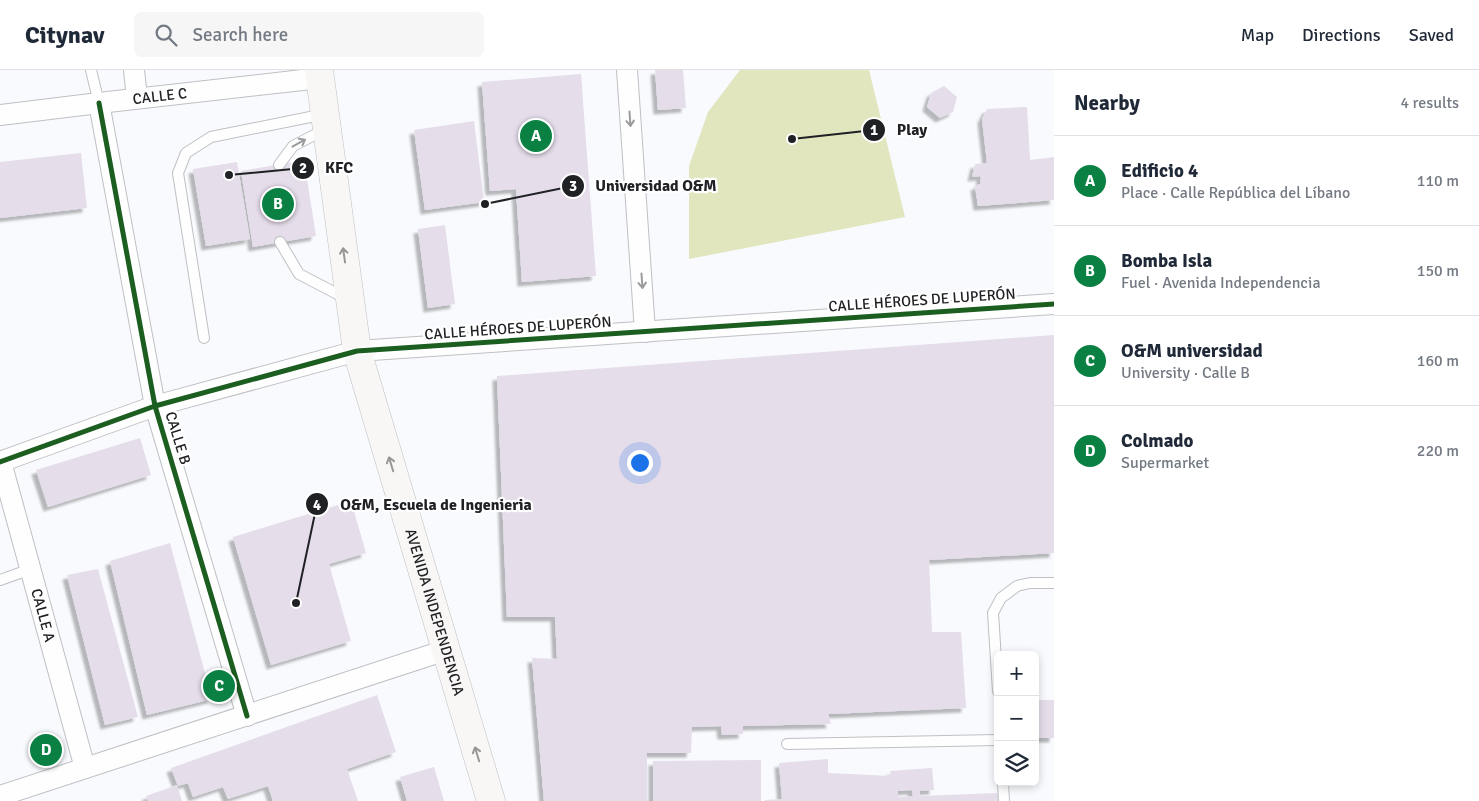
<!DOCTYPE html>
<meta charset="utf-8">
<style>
:root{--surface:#fff;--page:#f6f6f7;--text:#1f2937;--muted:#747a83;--line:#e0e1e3;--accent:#0b8043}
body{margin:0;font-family:Signika,sans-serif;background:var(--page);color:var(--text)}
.controls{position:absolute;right:15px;bottom:15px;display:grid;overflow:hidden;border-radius:8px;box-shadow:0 2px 8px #0003}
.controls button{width:45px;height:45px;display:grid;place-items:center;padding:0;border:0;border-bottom:1px solid var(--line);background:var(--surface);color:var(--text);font:25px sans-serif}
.you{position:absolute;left:639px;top:392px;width:18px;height:18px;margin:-12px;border:4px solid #fff;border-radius:50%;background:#1a73e8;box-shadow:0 0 0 8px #1a73e833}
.badge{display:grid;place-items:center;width:32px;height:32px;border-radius:50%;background:var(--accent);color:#fff;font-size:16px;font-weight:700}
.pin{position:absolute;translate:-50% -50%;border:2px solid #fff;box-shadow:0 1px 5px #0006}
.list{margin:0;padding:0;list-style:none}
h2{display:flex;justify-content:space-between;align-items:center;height:65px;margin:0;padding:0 20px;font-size:21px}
h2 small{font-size:16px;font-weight:400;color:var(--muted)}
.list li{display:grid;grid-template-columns:32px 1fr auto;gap:15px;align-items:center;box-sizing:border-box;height:90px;padding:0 20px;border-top:1px solid var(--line)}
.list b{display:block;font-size:19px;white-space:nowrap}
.list p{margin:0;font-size:16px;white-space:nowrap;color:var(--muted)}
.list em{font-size:16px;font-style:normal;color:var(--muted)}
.icon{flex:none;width:28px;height:28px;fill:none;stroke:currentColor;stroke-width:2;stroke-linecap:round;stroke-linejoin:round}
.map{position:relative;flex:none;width:1054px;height:731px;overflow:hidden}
header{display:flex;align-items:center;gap:30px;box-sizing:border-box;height:70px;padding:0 25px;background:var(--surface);border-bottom:1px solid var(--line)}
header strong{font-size:24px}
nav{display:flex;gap:28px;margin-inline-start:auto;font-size:18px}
.search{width:350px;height:45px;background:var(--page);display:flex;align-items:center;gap:12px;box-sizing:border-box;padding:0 18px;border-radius:8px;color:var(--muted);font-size:19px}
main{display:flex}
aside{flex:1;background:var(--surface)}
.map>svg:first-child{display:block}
.green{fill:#e1e6be}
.building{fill:#e5ddea;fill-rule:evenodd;filter:url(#shadow)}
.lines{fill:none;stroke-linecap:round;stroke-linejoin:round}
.service-casing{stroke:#bec0c3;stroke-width:12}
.minor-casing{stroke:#bec0c3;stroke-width:22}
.secondary-casing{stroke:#bec0c3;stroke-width:29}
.service{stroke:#fefeff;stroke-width:10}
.minor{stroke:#fefeff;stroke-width:20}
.secondary{stroke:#f9f7f5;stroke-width:28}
.cycleway-casing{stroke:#fff;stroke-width:8}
.cycleway{stroke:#1b5e20;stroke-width:5}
.oneway{stroke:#9a9b9c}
.oneway2{stroke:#979797}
.labels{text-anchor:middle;stroke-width:4.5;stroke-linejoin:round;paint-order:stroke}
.street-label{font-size:15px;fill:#202124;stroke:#fff}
.leader{fill:none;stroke:#202124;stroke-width:2}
.callout-dot{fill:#202124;stroke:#fff;stroke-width:2}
.mark-label{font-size:15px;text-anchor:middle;font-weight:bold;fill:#fff}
.callout-label{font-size:16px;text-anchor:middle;font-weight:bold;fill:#202124;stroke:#fff;stroke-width:4.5;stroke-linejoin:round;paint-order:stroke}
</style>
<header>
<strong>Citynav</strong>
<div class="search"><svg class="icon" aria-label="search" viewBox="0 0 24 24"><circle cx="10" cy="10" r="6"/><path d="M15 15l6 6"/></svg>Search here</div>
<nav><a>Map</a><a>Directions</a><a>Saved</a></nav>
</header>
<main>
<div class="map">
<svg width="1054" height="731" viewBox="0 0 1054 731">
<defs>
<filter id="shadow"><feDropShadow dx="-4.5" dy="4.5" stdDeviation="1" flood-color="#0004"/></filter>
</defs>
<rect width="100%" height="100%" fill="#f8fafd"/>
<!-- green -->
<path class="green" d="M 740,0 L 869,0 L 905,147 L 689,189 L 689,96 L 708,42 Z"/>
<!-- building -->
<path class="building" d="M 655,0 L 683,0 L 686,38 L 658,40 Z
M 581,4 L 596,206 L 522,212 L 516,119 L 490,121 L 482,12 Z
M 944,16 L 957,27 L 953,42 L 940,48 L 927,37 L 931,23 Z
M 1027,37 L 1030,90 L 1054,87 L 1054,130 L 978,136 L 975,116 L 980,114 L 981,106 L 972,107 L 975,94 L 987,93 L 982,49 L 987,39 Z
M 474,51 L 484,132 L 425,140 L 414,60 Z
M 81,83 L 87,138 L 0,148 L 0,92 Z
M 304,90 L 316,166 L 253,177 L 241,101 Z
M 237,92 L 250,169 L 206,176 L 193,99 Z
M 445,155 L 455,234 L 428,238 L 418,159 Z
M 1054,265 L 1054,483 L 929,490 L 932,562 L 961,562 L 966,638 L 828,644 L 831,654 L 743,656 L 743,664 L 722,665 L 721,656 L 692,657 L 691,683 L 647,683 L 647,731 L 544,731 L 532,588 L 557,589 L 555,547 L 507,547 L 497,306 Z
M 140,368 L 151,405 L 48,437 L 36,400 Z
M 351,431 L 366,483 L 329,494 L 351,571 L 271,595 L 233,467 Z
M 170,473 L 212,629 L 147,645 L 110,491 Z
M 98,499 L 138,647 L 105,655 L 67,505 Z
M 377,625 L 396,682 L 347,699 L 358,731 L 273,731 L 268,716 L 228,729 L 223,717 L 193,727 L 188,713 L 178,716 L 171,698 Z
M 1035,630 L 1054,630 L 1054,668 L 1035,668 Z
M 828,689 L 828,703 L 891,706 L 890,701 L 932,698 L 934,720 L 920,721 L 920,726 L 998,723 L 998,731 L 765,731 L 765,730 L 782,729 L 779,693 ZM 912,720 L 913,726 L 898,727 L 898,721 Z
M 761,690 L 761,731 L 653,731 L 653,691 Z
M 434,697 L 444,731 L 407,731 L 400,707 Z
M 177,715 L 182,731 L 148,731 L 146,726 Z"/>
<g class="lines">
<defs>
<path id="service" d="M 91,0 L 99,33
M 279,95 L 293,76 L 324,60
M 280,172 L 299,204 L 347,229
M 204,268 L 178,103 L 186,83 L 211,67 L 325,44
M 0,510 L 31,499
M 998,621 L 993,543 L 1001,528 L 1017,516 L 1030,513 L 1054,513
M 787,674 L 998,670
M 1003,712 L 1004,731"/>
<g id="minor">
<path d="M 134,0 L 137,28"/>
<path d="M 627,0 L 645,262"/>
<path d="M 99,33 L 155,336 L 247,646"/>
<path id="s1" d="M 0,45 L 99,33 L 320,8"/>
<path d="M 0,392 L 155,336 L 357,281 L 1054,234"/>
<path id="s2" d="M 1,392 L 85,698"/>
<path d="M 0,726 L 446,580"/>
</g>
<g id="secondary">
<path id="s3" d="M 319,0 L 357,281 L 491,731"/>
</g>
</defs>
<!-- service casing -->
<use href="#service" class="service-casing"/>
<!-- minor casing -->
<use href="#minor" class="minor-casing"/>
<!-- secondary casing -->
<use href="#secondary" class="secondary-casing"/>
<!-- service -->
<use href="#service" class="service"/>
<!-- minor -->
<use href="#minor" class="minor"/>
<!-- secondary -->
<use href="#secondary" class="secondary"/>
<defs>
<path id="cycleway" d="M 99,33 L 155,336 L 247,646
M 0,392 L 155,336 L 357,281 L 1054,234"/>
</defs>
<!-- cycleway casing -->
<use href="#cycleway" class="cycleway-casing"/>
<!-- cycleway -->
<use href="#cycleway" class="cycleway"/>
</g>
<!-- one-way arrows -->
<defs><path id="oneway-shaft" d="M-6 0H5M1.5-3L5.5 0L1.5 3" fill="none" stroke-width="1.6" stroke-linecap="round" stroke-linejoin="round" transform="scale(1.25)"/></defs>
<g class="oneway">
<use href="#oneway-shaft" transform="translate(630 49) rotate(86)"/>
<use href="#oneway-shaft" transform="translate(299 73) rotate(-29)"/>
<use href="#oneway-shaft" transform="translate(642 211) rotate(86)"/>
</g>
<g class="oneway2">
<use href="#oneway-shaft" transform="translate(344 185) rotate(-98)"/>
<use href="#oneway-shaft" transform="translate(391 394) rotate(-107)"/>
<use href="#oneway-shaft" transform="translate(477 684) rotate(-107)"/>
</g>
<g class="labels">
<!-- street labels -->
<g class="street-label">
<text dy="5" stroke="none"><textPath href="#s1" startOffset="161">CALLE C</textPath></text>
<text transform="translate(922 230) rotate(-4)" y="5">CALLE HÉROES DE LUPERÓN</text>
<text transform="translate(518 258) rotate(-4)" y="5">CALLE HÉROES DE LUPERÓN</text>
<text transform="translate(178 368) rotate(73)" y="5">CALLE B</text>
<text dy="5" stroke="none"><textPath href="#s3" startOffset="556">AVENIDA INDEPENDENCIA</textPath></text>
<text dy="5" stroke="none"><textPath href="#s2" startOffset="159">CALLE A</textPath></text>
</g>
</g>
<!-- callouts -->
<path class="leader" d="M792 69L874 60M229 105L303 98M485 134L573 116M296 533L317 434"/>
<g class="callout-dot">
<circle cx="792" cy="69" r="5"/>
<circle cx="229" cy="105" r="5"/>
<circle cx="485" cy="134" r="5"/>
<circle cx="296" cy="533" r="5"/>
<circle cx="874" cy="60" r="12"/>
<circle cx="303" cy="98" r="12"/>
<circle cx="573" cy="116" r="12"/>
<circle cx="317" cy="434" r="12"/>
</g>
<g class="mark-label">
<text x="874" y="65">1</text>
<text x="303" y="103">2</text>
<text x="573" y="121">3</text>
<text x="317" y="440">4</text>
</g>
<g class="callout-label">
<text x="912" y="65">Play</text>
<text x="339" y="103">KFC</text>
<text x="656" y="121">Universidad O&amp;M</text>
<text x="436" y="440">O&amp;M, Escuela de Ingenieria</text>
</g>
</svg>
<div class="controls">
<button>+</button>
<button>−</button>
<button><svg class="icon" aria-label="layers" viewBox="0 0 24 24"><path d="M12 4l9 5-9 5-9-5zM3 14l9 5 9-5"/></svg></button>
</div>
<div class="you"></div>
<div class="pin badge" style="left:536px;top:66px">A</div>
<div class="pin badge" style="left:278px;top:134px">B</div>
<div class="pin badge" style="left:219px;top:616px">C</div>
<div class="pin badge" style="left:46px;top:680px">D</div>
</div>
<aside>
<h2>Nearby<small>4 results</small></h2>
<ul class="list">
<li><span class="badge">A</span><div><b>Edificio 4</b><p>Place · Calle República del Líbano</p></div><em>110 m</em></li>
<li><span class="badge">B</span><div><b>Bomba Isla</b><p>Fuel · Avenida Independencia</p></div><em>150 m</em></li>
<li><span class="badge">C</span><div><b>O&amp;M universidad</b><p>University · Calle B</p></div><em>160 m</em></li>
<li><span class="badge">D</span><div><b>Colmado</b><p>Supermarket</p></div><em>220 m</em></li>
</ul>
</aside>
</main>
